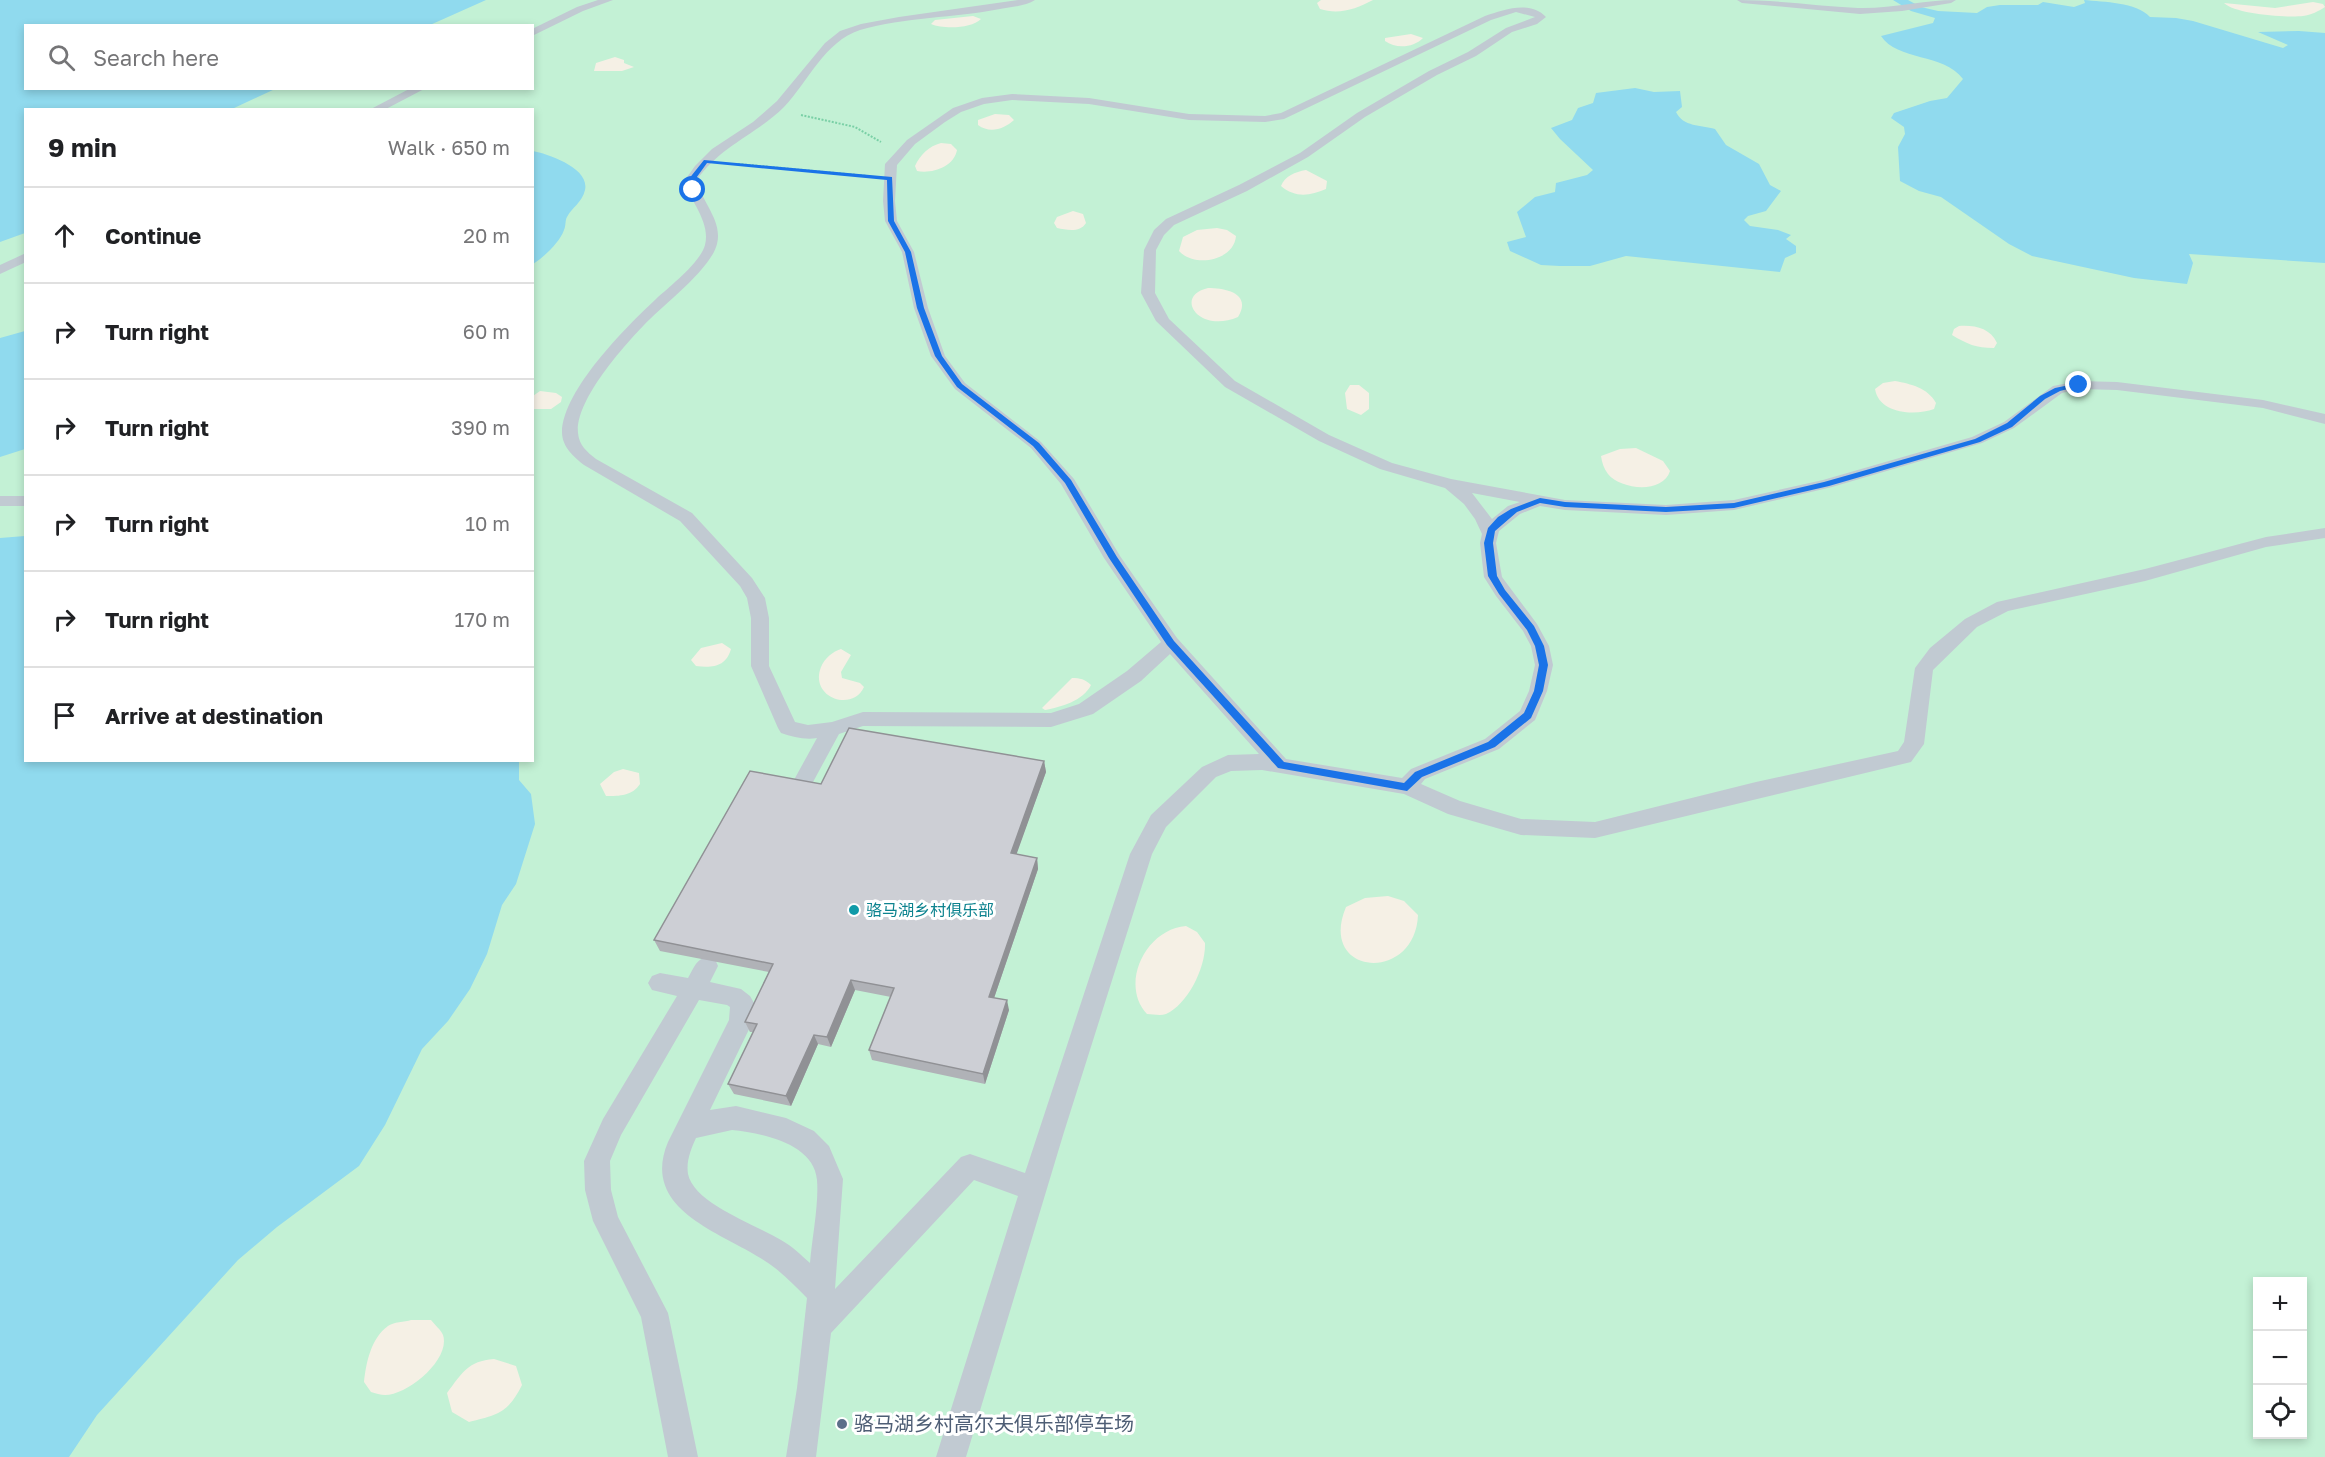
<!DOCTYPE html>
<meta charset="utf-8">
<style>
:root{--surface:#fff;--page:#f2f2f2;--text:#202124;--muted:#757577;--line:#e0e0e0}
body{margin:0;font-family:"Golos Text","Noto Sans SC",sans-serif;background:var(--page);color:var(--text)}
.controls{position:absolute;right:18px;bottom:18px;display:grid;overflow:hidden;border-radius:0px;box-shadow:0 3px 9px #0003}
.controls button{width:54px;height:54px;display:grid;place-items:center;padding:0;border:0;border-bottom:2px solid var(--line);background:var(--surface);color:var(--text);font:30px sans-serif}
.stop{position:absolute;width:18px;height:18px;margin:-14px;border:4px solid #1a73e8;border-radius:50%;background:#fff}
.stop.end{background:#1a73e8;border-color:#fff;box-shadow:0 2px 6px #0008}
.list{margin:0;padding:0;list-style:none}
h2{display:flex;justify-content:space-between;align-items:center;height:78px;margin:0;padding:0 24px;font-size:26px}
h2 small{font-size:20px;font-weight:400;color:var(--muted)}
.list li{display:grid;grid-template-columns:39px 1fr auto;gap:18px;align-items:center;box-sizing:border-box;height:96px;padding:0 24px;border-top:2px solid var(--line)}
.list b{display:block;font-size:22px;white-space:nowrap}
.list em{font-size:20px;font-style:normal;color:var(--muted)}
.icon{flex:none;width:33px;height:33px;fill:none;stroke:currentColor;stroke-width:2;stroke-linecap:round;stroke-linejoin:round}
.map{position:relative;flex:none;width:2325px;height:1457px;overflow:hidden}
.search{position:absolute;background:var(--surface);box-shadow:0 3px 9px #0003;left:24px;top:24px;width:510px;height:66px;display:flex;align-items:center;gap:15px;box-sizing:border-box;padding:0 21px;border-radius:0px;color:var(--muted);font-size:22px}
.panel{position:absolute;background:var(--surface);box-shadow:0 3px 9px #0003;left:24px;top:108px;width:510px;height:654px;border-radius:0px}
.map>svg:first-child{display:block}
.green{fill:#c3f1d5;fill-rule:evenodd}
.sand{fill:#f5f0e5}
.water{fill:#90daee}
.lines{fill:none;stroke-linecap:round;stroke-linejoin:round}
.path{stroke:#7ad0a6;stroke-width:2;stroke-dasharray:2 1.5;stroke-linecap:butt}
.service{fill:#c1cad2;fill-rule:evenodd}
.wall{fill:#b0b2b7}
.shaded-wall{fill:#909195}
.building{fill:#cdcfd5;stroke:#909195;stroke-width:1.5}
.route{fill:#1a73e8}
.culture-dot{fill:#0f9aa8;stroke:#fff;stroke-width:2}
.service-dot{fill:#5c6f8a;stroke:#fff;stroke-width:2}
.labels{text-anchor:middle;stroke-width:6;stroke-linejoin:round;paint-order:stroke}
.culture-label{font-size:16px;fill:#0d838f;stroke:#fff;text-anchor:start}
.near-service-label{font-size:20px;fill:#4e5e75;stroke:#fff;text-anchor:start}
</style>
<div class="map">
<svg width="2325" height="1457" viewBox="0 0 2325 1457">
<rect width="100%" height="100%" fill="#f5f3f3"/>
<!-- green -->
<path class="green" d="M 0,0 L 2325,0 L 2325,1457 L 0,1457 ZM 26,26 L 532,26 L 532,88 L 26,88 ZM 26,110 L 532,110 L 532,760 L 26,760 ZM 2258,1282 L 2302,1282 L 2302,1434 L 2258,1434 Z"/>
<!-- sand -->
<path class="sand" d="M 1321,0 L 1373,0 C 1356,9 1339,15 1320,9 L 1317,3 Z
M 2313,2 L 2323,4 L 2325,7 C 2319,11 2311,15 2303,16 C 2286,18 2235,14 2224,3 L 2275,8 Z
M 973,16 L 981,19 C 971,29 943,29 931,24 L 935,20 Z
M 1411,34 L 1423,38 C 1413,48 1396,49 1385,41 L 1385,38 Z
M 615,57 L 624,60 L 624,63 L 634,67 L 622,71 L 594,71 L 596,63 Z
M 995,114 L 1009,115 L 1014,120 C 1004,129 990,134 978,125 L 978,120 Z
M 941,143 L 951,144 L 957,150 C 954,167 932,174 917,171 L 915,166 C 920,155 929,146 941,143 Z
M 1306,170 L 1327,181 L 1326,189 C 1310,196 1295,198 1281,186 C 1285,176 1295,172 1306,170 Z
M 1073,211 L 1083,214 L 1086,223 C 1080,233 1067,230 1057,228 L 1054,223 L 1057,217 Z
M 1217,228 L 1227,230 L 1236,236 C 1234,261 1194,268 1179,251 L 1183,237 L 1197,230 Z
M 1208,288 C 1227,288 1252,294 1238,317 C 1199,334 1173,296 1208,288 Z
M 1959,326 C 1975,325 1990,328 1997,343 L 1994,348 C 1976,348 1967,344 1952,335 L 1954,329 Z
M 1895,381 C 1911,384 1928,388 1936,403 L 1934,409 C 1915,416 1879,414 1875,389 L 1883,383 Z
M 1350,385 L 1359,385 L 1369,393 L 1369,409 L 1361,415 L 1347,409 L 1345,393 Z
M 540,391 L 556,393 L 562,397 L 561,402 L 551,409 L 533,409 L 533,396 Z
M 1636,448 L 1663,461 L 1670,471 C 1663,494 1621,490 1608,474 C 1604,469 1602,463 1601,456 L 1620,449 Z
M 722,643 L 731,649 C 726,667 712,668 696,666 L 691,660 L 701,648 Z
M 841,649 L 851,655 L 841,672 L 842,678 L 860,683 L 864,687 C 852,713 809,697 821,667 C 825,658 832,652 841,649 Z
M 1072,678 C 1080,678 1085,679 1091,685 C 1083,701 1061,707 1045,710 L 1042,708 Z
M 623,769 L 639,773 L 640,784 C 632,796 620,796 606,796 L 600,784 L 614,772 Z
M 1388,896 L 1404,901 L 1418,915 C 1415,984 1317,976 1346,907 L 1365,898 Z
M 1186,926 L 1197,932 L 1205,943 C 1206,967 1188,1004 1166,1014 C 1160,1016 1153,1014 1147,1014 C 1119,984 1146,929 1186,926 Z
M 411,1320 L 431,1320 C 434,1324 441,1330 443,1335 C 451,1359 408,1395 385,1395 C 381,1395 375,1393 371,1392 L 364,1382 C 366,1363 371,1338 388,1326 C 393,1322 405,1322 411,1320 Z
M 494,1359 L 516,1366 L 522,1385 C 508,1413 498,1415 469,1422 L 452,1412 L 447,1393 C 462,1373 468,1361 494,1359 Z"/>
<!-- water -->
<path class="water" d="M 0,0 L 486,0 L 430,25 L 26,26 L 26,88 L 275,89 L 232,109 L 26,110 L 25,233 L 0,242 Z
M 1893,0 L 1908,0 L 1921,7 L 1938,11 L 1977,13 L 1987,7 L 2000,5 L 2038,5 L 2043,2 L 2074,7 L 2085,3 L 2084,0 C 2104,2 2136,2 2150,17 L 2176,18 L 2193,21 L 2283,48 L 2288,45 L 2258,32 L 2299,31 L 2325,33 L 2325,263 L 2189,254 L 2193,263 L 2187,284 L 2134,278 L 2032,256 L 2009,244 L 1941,197 L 1919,191 L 1900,181 L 1898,147 L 1905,134 L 1904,127 L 1891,118 L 1894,113 L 1930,101 L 1947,98 L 1963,79 C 1944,53 1897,61 1881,36 L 1933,23 L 1935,18 L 1911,11 Z
M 1635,88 L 1654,92 L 1680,91 L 1682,107 L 1676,112 C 1683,127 1701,125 1715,129 L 1726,145 L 1759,164 L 1770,185 L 1781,191 L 1766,211 L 1748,216 L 1744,220 L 1750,226 L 1778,230 L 1791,235 L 1786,239 L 1796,246 L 1796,253 L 1785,258 L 1780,272 L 1626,256 L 1590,266 L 1560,266 L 1541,265 L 1510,251 L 1507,242 L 1526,237 L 1517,212 L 1535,197 L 1555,192 L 1556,183 L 1587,175 L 1593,170 L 1560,139 L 1551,128 L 1572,120 L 1578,108 L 1593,103 L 1596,93 Z
M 533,151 C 548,154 590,168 585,190 C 582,203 572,207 567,217 C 565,220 566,226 564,230 C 560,242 543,258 533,264 Z
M 25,331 L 25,449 L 0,457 L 0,338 Z
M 25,536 L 26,760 L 519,761 L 519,780 L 531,794 L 535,824 L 516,884 L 502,905 L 487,954 L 470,989 L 448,1021 L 422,1049 L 385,1125 L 359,1166 L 277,1227 L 238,1260 L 97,1415 L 69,1457 L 0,1457 L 0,538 Z"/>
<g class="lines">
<!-- path -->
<path class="path" d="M 801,115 L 855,127 L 881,142
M 738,164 L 868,176"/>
<!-- service -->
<path class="service" d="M 598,0 L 613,0 L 583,11 L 532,36 L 532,29 L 577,7 Z
M 1018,0 L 1035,0 C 1026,6 1011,7 1000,9 C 954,18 905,17 860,30 C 825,41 808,82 784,107 C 757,134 719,147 697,180 C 701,202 723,220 717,244 C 711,269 662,306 644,325 C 622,348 575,401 578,433 C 579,445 587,452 596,459 L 692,513 L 752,578 L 765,598 L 769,618 L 769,666 L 795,722 L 808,725 L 832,722 L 863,712 L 1051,713 L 1079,704 L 1127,671 L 1161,642 L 1104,558 L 1061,484 L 1031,448 L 955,389 L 931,356 L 914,308 L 902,252 L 885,221 L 883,201 L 885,164 L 907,140 L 953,108 L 982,98 L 1012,94 L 1089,98 L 1189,114 L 1265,116 L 1281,113 L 1485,16 C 1503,10 1530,0 1546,17 L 1537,24 L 1512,32 L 1476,56 L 1437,75 L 1365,117 L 1308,157 L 1247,191 L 1174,225 L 1164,235 L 1156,250 L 1155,293 L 1169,319 L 1235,381 L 1329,435 L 1392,463 L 1451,479 L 1565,500 L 1666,505 L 1734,500 L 1823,480 L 1972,437 L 2004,422 L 2053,386 L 2079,381 L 2117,382 L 2263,400 L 2325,414 L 2325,424 L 2263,408 L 2117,390 L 2079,389 L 2062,393 L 2014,428 L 1982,443 L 1832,487 L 1734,510 L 1666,515 L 1565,510 L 1540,506 L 1520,514 L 1499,531 L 1496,543 L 1502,577 L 1537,624 L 1549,646 L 1553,665 L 1547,691 L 1535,720 L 1499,749 L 1425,779 L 1421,784 L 1460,801 L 1521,819 L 1595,822 L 1756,782 L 1898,751 L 1904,742 L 1915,668 L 1930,648 L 1965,619 L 1997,602 L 2145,569 L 2266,537 L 2325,528 L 2325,538 L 2266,547 L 2145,581 L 2008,611 L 1977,627 L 1933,670 L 1924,744 L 1911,762 L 1595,838 L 1521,835 L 1448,814 L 1404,794 L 1262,770 L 1231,771 L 1216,777 L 1166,827 L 1152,854 L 1064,1132 L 966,1457 L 936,1457 L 1018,1196 L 974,1180 L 831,1333 L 816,1457 L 786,1457 L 797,1388 L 807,1298 C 794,1285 781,1271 765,1261 C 724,1233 639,1211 668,1142 L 729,1020 L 730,1007 L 727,1005 L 699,1000 L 621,1135 L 610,1161 L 611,1190 L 618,1217 L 668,1313 L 698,1457 L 668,1457 L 641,1317 L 593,1221 L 585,1190 L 584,1161 L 603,1119 L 677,996 L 652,990 L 648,983 L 652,976 L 660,973 L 688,978 C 695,965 699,953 715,959 L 718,966 L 710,982 L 741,989 L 750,996 L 754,1003 L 753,1021 L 710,1110 L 736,1106 L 786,1118 L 814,1131 L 829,1146 L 843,1179 L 835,1289 L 961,1157 L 970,1154 L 1025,1173 L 1130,854 L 1151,815 L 1202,767 L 1228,755 L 1259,754 L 1170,654 L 1141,681 L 1093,714 L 1051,727 L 863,726 L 839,734 L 806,795 L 799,797 L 792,795 L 789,789 L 817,738 C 805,740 793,737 781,733 L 778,728 L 751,666 L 751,618 L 747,598 L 740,586 L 680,521 L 584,465 C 574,457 562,447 562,432 C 563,390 626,327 656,299 C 670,286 700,263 705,245 C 711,221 689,201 685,180 L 695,166 L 712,149 L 753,122 L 777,101 L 825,43 L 840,31 L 861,24 L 899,17 ZM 1516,12 L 1535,17 L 1506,28 L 1468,52 L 1429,71 L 1357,113 L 1300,153 L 1239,185 L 1166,219 L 1154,230 L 1144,250 L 1141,293 L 1156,321 L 1225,387 L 1319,441 L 1380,469 L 1445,488 L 1464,504 L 1475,519 L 1482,534 L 1480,543 L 1484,577 L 1496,596 L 1523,631 L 1531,646 L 1535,665 L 1529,691 L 1520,711 L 1485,739 L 1411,769 L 1402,778 L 1286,759 L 1177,638 L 1120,556 L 1074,479 L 1041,442 L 965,383 L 945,356 L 928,308 L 914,252 L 897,221 L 895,201 L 897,165 L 915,144 L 945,122 L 961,112 L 984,104 L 1012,100 L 1089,104 L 1189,120 L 1265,122 L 1284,119 L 1491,20 ZM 1472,493 L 1520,502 L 1508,506 L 1492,519 ZM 732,1130 C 761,1133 814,1143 817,1180 C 819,1204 812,1238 810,1263 C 801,1255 792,1246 781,1240 C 757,1225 694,1204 688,1174 C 686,1161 691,1149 696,1138 Z
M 1737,0 C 1778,0 1818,6 1858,8 C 1891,9 1923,0 1956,0 L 1951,3 L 1902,11 L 1860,14 L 1742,3 Z
M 411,88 L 426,88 L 384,110 L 369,110 Z
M 26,253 L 26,262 L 0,274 L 0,265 Z
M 0,496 L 26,496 L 26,506 L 0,506 Z"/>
</g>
<!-- wall -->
<path class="wall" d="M 1044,761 L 1046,772 L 1016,854 L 1037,858 L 1038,869 L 994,998 L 1009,1010 L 985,1084 L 872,1060 L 869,1050 L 891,997 L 855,990 L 831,1047 L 818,1044 L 791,1106 L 734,1094 L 728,1084 L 753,1032 L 750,1032 L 745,1022 L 769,972 L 660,951 L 654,940 L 821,784 Z"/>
<!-- shaded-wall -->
<path class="shaded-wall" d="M 1044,761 L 1046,772 L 1013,864 L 1011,853 Z
M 1037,858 L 1038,869 L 991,1007 L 989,997 Z
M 851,980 L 855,990 L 831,1047 L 827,1037 Z
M 1007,1000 L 1009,1010 L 985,1084 L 983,1074 Z
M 814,1035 L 818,1044 L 791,1106 L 786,1096 Z"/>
<!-- building -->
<path class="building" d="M 849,728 L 1044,761 L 1011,853 L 1037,858 L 989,997 L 1007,1000 L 983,1074 L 869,1050 L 894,988 L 851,980 L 827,1037 L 814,1035 L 786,1096 L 728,1084 L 757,1024 L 745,1022 L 773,964 L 654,940 L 750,771 L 821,784 Z"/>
<!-- route -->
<path class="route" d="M 704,160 L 892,177 L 894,221 L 911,252 L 924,308 L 942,356 L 962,384 L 1039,443 L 1071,480 L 1117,557 L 1174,641 L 1284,762 L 1404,783 L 1415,772 L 1488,742 L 1524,713 L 1534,691 L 1539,665 L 1535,646 L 1527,630 L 1499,594 L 1488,576 L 1484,543 L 1488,528 L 1498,517 L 1511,509 L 1540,498 L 1565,502 L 1666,507 L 1734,503 L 1824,482 L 1975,439 L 2007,423 L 2040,396 L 2055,388 L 2079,383 L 2083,385 L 2060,391 L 2045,399 L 2012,427 L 1980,442 L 1829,486 L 1734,508 L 1666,512 L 1565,507 L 1540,503 L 1517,512 L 1495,531 L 1493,543 L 1497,576 L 1505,590 L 1534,626 L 1544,646 L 1548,665 L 1543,691 L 1531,718 L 1495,747 L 1422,777 L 1407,791 L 1278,768 L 1167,645 L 1109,558 L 1065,483 L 1033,446 L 957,387 L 935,356 L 917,308 L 905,252 L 888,221 L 887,180 L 707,163 L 694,181 L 696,190 L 691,191 L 688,180 Z"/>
<!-- markers -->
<circle class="culture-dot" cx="854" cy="910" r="6"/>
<circle class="service-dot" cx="842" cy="1424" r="6"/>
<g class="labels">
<!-- culture labels -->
<g class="culture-label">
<text x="866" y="916">骆马湖乡村俱乐部</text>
</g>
<!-- near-service labels -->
<g class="near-service-label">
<text x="854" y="1431">骆马湖乡村高尔夫俱乐部停车场</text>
</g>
</g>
</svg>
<div class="controls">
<button>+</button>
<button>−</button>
<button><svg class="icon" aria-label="locate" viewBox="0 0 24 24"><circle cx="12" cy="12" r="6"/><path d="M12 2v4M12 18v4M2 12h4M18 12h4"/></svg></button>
</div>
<div class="stop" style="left:693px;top:190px"></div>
<div class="stop end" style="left:2079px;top:385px"></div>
<div class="search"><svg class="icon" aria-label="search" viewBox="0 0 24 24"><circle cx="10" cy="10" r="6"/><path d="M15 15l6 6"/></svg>Search here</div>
<section class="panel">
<h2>9 min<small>Walk · 650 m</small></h2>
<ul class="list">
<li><svg class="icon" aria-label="ahead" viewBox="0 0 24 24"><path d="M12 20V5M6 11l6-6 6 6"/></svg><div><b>Continue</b></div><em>20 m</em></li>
<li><svg class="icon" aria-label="right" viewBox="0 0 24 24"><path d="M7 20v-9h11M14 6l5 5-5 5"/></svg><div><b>Turn right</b></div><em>60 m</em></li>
<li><svg class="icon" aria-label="right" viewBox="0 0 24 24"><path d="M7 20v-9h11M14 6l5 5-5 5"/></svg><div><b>Turn right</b></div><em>390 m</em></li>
<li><svg class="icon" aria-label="right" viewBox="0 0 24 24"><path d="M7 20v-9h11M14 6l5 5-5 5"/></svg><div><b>Turn right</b></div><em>10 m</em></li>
<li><svg class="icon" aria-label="right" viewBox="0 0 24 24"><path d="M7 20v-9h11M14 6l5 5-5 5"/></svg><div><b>Turn right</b></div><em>170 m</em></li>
<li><svg class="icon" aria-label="arrive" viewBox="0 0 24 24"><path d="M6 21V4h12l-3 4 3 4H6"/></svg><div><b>Arrive at destination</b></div></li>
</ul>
</section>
</div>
